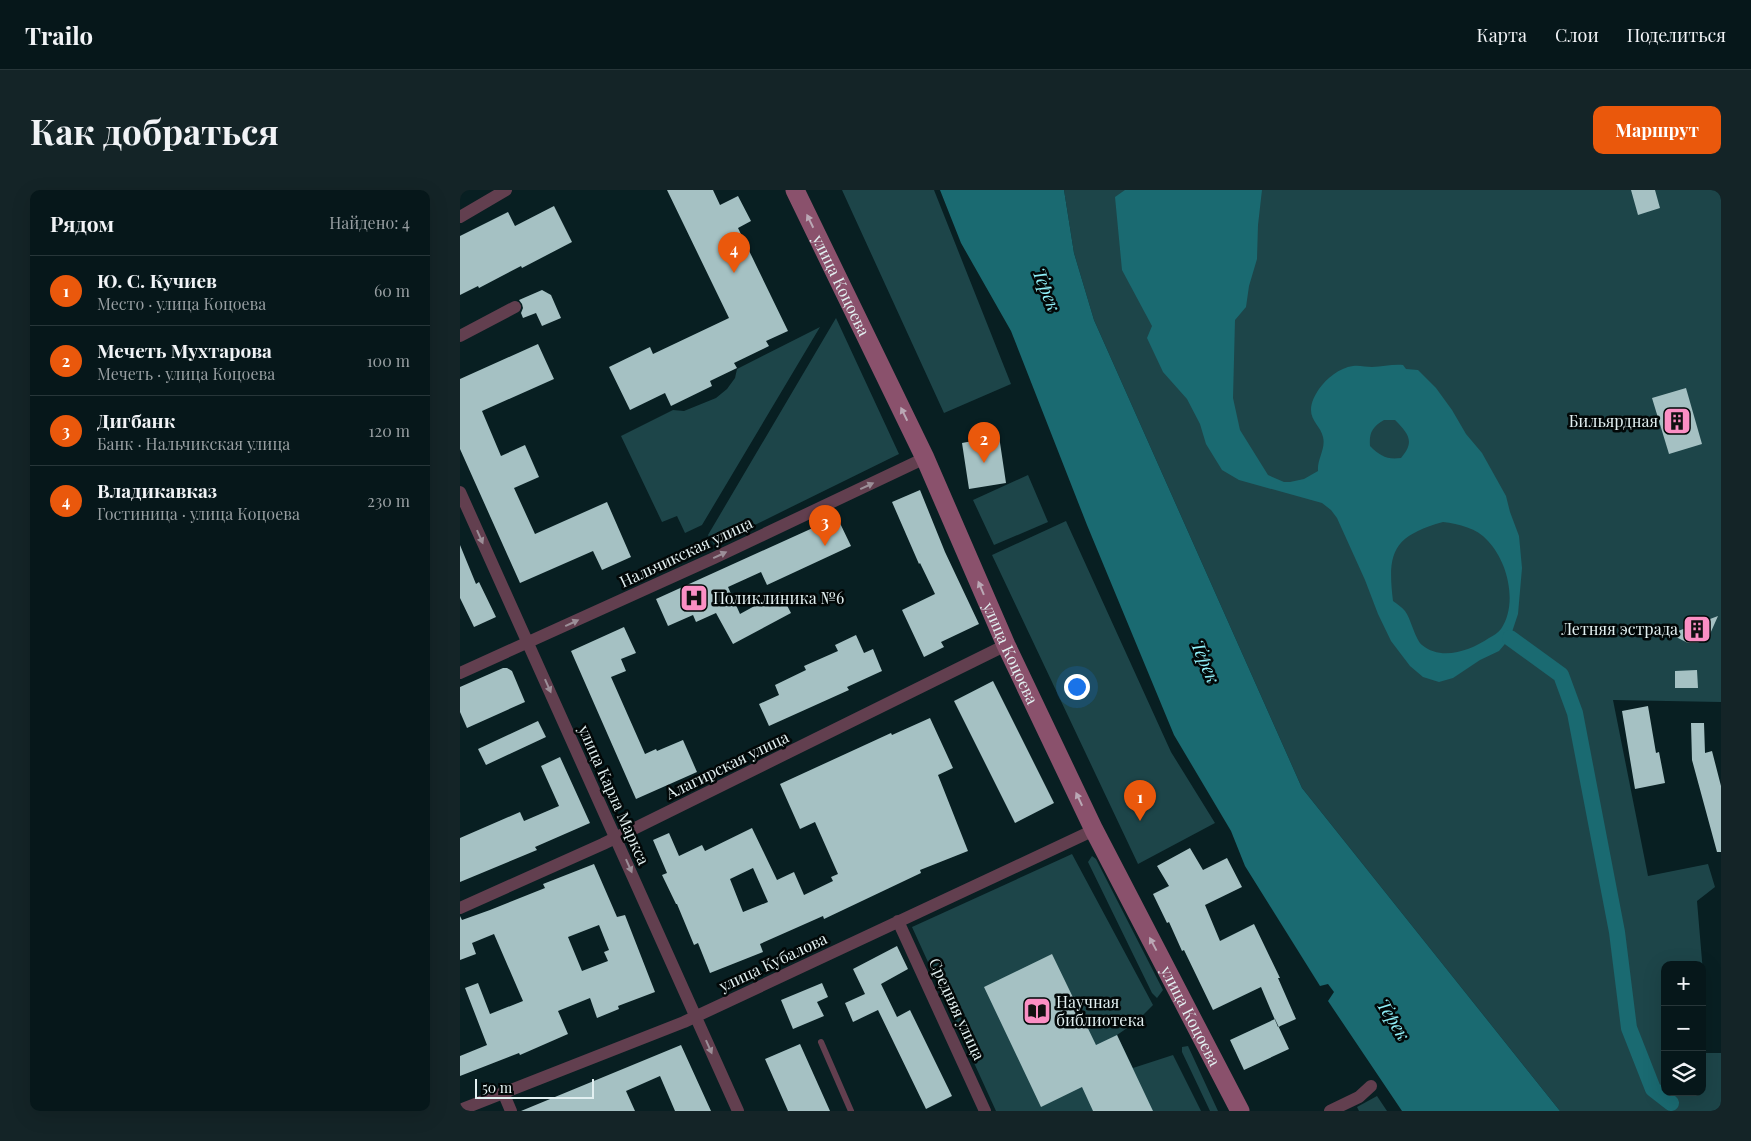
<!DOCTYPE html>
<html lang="ru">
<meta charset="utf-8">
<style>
:root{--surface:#06171a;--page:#142427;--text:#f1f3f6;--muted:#989fa2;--line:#273639;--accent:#ea580c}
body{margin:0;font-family:"Playfair Display",serif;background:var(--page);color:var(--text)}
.controls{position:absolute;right:15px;bottom:15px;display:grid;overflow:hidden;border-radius:10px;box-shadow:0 5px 20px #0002}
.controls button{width:45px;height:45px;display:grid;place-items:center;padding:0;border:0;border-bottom:1px solid var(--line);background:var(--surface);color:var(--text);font:25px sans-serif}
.scale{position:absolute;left:15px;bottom:12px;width:119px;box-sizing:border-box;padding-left:5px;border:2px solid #e2f0f1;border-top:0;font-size:14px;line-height:18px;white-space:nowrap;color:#e2f0f1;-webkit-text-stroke:4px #020808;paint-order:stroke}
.you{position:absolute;left:616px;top:496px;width:18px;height:18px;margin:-12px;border:4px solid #fff;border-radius:50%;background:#1a73e8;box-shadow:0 0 0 8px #1a73e833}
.badge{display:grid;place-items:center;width:32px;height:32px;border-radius:50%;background:var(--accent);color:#fff;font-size:16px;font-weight:700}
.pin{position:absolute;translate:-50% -41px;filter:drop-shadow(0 1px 2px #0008)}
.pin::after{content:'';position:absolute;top:26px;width:18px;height:15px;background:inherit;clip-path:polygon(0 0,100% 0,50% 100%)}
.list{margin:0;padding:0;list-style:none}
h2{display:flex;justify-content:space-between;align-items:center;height:65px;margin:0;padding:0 20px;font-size:21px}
h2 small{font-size:16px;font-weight:400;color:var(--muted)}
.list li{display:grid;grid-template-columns:32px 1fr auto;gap:15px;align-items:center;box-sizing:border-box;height:70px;padding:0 20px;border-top:1px solid var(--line)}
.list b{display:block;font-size:19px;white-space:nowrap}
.list p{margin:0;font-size:16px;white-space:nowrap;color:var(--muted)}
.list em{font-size:16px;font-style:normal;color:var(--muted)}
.icon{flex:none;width:28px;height:28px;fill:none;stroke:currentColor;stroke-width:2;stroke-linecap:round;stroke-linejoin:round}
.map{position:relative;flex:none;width:1261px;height:921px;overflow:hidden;border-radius:10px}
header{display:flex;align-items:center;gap:30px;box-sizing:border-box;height:70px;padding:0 25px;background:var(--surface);border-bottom:1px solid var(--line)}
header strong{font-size:24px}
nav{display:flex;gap:28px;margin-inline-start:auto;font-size:18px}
.intro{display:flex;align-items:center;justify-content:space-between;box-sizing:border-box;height:120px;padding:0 30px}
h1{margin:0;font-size:35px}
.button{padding:12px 22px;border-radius:10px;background:var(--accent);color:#fff;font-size:18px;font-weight:700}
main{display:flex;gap:30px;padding:0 30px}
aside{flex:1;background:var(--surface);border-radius:10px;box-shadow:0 5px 20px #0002}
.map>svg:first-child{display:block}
.green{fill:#1d4549;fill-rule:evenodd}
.water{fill:#1a6a71;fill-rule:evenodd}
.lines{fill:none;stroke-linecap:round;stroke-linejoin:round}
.canal{stroke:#1a6a71;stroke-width:16}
.building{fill:#a5c1c3;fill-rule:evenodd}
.lane{stroke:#623f4f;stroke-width:6}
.street{stroke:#623f4f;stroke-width:12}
.secondary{stroke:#8a516c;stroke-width:19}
.oneway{fill:#baa8b5}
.oneway2{fill:#9c8f98}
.labels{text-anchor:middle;stroke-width:5;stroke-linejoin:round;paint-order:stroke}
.street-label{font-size:16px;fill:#e2f0f1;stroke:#020808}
.poi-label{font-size:16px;fill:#e2f0f1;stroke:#020808;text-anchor:end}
.water-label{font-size:18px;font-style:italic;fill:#91f1fa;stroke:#020808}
</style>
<header>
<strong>Trailo</strong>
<nav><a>Карта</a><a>Слои</a><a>Поделиться</a></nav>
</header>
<div class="intro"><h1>Как добраться</h1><a class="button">Маршрут</a></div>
<main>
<aside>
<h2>Рядом<small>Найдено: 4</small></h2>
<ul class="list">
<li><span class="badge">1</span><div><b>Ю. С. Кучиев</b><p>Место · улица Коцоева</p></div><em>60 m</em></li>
<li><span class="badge">2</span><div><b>Мечеть Мухтарова</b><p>Мечеть · улица Коцоева</p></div><em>100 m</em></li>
<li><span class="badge">3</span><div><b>Дигбанк</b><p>Банк · Нальчикская улица</p></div><em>120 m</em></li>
<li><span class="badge">4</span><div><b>Владикавказ</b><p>Гостиница · улица Коцоева</p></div><em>230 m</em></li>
</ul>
</aside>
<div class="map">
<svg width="1261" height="921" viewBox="0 0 1261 921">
<rect width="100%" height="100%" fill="#081f22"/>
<!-- green -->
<path class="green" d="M 382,0 L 474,0 L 551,194 L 484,223 Z
M 604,0 L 1261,0 L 1261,512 L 1153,510 L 1188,686 L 1248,674 L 1255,697 L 1237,711 L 1246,818 L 1244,863 L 1261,863 L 1261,921 L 1100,921 L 842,598 L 634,130 L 614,63 ZM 1205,775 L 1242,775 L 1242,902 L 1205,902 Z
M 376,128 L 439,264 L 254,355 L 248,345 Z
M 360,137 L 242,335 L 225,343 L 217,326 L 202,332 L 161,246 L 213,220 L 224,221 L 256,208 L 267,199 L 275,188 L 277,179 Z
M 568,285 L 588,332 L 534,355 L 513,310 Z
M 606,331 L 711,562 L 755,633 L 678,674 L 532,365 Z
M 612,664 L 693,815 L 676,832 L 657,845 L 673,878 L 713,865 L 741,921 L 536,921 L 452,737 Z
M 632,666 L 636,669 L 703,800 L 697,808 L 692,803 L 628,672 Z
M 728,856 L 758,921 L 750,921 L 722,862 L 722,857 Z
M 917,906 L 927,921 L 899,921 L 897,917 Z"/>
<!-- water -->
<path class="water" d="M 480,0 L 604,0 L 614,63 L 634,130 L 842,598 L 1100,921 L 942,921 L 868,811 L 874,802 L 868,794 L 860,796 L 785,676 L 771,641 L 714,545 L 627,335 L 551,141 L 501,53 Z
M 665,0 L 802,0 L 798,35 L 797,69 L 789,96 L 786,117 L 775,130 L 773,208 L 780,240 L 808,285 L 824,292 L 830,292 L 844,289 L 858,281 C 857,269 866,259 863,247 C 861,237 851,231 851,220 C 851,212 855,205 859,199 C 867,188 879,178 893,176 C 899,175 906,177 912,177 C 923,177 932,174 943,175 L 946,179 L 958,180 L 976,198 L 992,220 L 1006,244 L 1022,263 L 1046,306 L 1050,322 L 1059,346 L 1062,378 L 1058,424 L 1050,448 L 1039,461 L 1020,470 L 993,488 L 979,492 L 963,487 L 950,476 L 931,451 L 918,424 L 905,390 L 877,328 L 871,320 L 862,313 L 779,290 L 762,280 L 746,254 L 740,234 L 727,209 L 703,182 L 687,148 L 692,136 L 662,80 L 655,7 ZM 924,230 L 935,230 C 949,244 955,252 941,268 C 927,270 920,266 910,256 C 909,243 912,237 924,230 ZM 983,332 C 999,334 1017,338 1028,351 C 1048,372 1058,414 1041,439 C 1038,443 1033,446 1029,448 C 1010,461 981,471 962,455 C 955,449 951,429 945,421 C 942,417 937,414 933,411 C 927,362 933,346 983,332 Z"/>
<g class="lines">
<!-- canal -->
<path class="canal" d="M 1050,448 L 1101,485 L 1115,523 L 1157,742 L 1169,838 L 1193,899 L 1211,913"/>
</g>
<!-- building -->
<path class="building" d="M 207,0 L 253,0 L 260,15 L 278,6 L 291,31 L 278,38 L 328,141 L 306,151 L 309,156 L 274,173 L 277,178 L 250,191 L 252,196 L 211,216 L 205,203 L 170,220 L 149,177 L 190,157 L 193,164 L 269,128 Z
M 1171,0 L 1195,0 L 1200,18 L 1178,25 Z
M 94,16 L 112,52 L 62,78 L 61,76 L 19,98 L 18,96 L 0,105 L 0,46 L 48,22 L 55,36 Z
M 82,100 L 91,105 L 101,128 L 82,136 L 76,123 L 63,128 L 61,123 L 63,118 L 62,114 L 59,110 Z
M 78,154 L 94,189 L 22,221 L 41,266 L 65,255 L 79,287 L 54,298 L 75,344 L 147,312 L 171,367 L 142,380 L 133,361 L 60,393 L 0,259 L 0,189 Z
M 1226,198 L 1242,254 L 1209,264 L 1192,208 Z
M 539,246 L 546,293 L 509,299 L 502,253 Z
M 460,300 L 485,362 L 519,434 L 481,452 L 484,457 L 464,467 L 442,420 L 475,404 L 460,373 L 459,374 L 432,312 Z
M 377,327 L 391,356 L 307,395 L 301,382 L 268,397 L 280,424 L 320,402 L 331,423 L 273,454 L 256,423 L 236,432 L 233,425 L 208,436 L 196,409 Z
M 0,355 L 16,394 L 19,392 L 36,427 L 14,437 L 0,408 Z
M 1258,426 L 1250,444 L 1245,449 L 1238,453 L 1228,453 L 1210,444 Z
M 164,437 L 176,463 L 161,469 L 166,481 L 151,487 L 185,564 L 196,559 L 197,561 L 223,550 L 237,582 L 176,609 L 111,461 Z
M 396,445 L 404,463 L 413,459 L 422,481 L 387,497 L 389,500 L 309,536 L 299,514 L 319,505 L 315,495 L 346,480 L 344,476 L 378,461 L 375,455 Z
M 43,478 L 47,478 L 52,481 L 65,512 L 7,538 L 0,522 L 0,497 Z
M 1237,480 L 1238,498 L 1215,498 L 1215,481 Z
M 533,491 L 594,613 L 555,633 L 494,511 Z
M 1188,516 L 1196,563 L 1199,562 L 1205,593 L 1175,599 L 1162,521 Z
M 470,528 L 493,578 L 478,585 L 508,661 L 460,680 L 461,683 L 364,729 L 363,726 L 300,754 L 303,762 L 250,783 L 238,753 L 234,755 L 217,714 L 216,714 L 202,685 L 207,683 L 193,650 L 209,643 L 219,666 L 242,655 L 245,661 L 292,638 L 317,690 L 334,682 L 344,705 L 373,691 L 371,687 L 378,684 L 355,632 L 340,639 L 320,594 L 431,543 L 432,545 ZM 293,678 L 308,712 L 283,722 L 270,689 Z
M 78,531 L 86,547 L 26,575 L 18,559 Z
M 1231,533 L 1244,533 L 1245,563 L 1252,561 L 1261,596 L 1261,662 L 1257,662 L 1232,570 Z
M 100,567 L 130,633 L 75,657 L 77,660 L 0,692 L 0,648 L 60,622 L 64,631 L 99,616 L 81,576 Z
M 730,658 L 743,680 L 767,668 L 782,697 L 745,715 L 760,751 L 794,734 L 820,788 L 818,788 L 836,829 L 818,837 L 801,797 L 753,820 L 724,760 L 722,761 L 709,732 L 707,733 L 693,704 L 709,696 L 697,676 Z
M 134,674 L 157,727 L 165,725 L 195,802 L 158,816 L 159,819 L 137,828 L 130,808 L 98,821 L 108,844 L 60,865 L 59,863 L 0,886 L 0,866 L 27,855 L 5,798 L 18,793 L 30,824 L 63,811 L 34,744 L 12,753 L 16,764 L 0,770 L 0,726 L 2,730 L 30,720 L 85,698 L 83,694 ZM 139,735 L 149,760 L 144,762 L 148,771 L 122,781 L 108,747 Z
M 437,756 L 448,779 L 421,794 L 437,827 L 450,820 L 492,906 L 466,919 L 418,820 L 393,832 L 385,813 L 405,804 L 393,779 Z
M 592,764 L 636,855 L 657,845 L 693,921 L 633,921 L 622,897 L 581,917 L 524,797 Z
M 362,793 L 368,807 L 357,812 L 364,826 L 333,839 L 321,810 Z
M 815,829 L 829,859 L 784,880 L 770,850 Z
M 340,854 L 370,921 L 328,921 L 305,869 Z
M 221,855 L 251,921 L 215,921 L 200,886 L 166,901 L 175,921 L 61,921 Z"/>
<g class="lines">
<!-- lane -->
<path class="lane" d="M 361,852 L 391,921"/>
<!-- street -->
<path class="street" d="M 0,27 L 46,0
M 0,146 L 55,117
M 0,302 L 278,921
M 0,483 L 254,368 L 465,268
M 0,718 L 143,654 L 546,455
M 438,731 L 525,921
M 43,902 L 51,921
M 0,920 L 224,832 L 634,640
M 870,921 L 899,907 L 911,896"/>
<!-- secondary -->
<path class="secondary" id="s1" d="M 335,0 L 465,268 L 546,455 L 634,640 L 780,921"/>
</g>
<!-- one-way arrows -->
<defs><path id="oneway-solid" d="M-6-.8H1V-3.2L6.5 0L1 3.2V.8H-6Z" transform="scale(1.25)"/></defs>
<g class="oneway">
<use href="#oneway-solid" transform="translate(350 31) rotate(-116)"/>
<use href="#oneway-solid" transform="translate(444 224) rotate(-116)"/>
<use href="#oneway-solid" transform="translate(521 398) rotate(-113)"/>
<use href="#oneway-solid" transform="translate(619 609) rotate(-115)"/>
<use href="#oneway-solid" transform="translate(693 754) rotate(-118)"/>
</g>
<g class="oneway2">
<use href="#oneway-solid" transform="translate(407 296) rotate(-25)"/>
<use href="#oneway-solid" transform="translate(20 347) rotate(66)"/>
<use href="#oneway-solid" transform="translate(260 365) rotate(-25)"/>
<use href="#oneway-solid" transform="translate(112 433) rotate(-25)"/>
<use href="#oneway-solid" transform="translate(88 496) rotate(66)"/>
<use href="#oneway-solid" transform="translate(169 676) rotate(66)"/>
<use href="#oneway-solid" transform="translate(249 857) rotate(66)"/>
</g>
<!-- icons -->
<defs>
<symbol id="building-square" viewBox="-11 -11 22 22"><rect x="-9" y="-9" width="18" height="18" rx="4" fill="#fb8fc4" stroke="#020808"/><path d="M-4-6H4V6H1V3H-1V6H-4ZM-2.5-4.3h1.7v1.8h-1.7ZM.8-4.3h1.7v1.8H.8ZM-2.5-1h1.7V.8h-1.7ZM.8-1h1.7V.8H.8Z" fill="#111"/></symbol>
<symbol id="hospital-square" viewBox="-11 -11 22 22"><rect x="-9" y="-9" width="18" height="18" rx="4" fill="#fb8fc4" stroke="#020808"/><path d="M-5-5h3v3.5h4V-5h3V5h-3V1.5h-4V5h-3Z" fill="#111"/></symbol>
<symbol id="library-square" viewBox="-11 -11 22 22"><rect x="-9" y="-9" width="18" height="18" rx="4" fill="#fb8fc4" stroke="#020808"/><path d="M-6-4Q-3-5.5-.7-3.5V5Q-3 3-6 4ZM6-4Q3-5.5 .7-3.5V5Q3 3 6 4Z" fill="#111"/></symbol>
</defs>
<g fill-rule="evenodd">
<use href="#building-square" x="1201" y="215" width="32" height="32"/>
<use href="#hospital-square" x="218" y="392" width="32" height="32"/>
<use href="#building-square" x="1221" y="423" width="32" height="32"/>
<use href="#library-square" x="561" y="805" width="32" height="32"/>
</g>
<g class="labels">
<!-- street labels -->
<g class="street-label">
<text dy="6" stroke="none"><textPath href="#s1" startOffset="106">улица Коцоева</textPath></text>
<text transform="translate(226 362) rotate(-25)" y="6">Нальчикская улица</text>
<text dy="6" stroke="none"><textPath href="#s1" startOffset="511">улица Коцоева</textPath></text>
<text transform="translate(267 575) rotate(-26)" y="6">Алагирская улица</text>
<text transform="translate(154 605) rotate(66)" y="6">улица Карла Маркса</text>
<text transform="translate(313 772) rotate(-25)" y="6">улица Кубалова</text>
<text transform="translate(497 819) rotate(65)" y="6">Средняя улица</text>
<text dy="6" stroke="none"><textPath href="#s1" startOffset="916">улица Коцоева</textPath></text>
</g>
<!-- poi labels -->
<g class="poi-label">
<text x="1198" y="237">Бильярдная</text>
<text x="253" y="414" text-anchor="start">Поликлиника №6</text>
<text x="1218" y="445">Летняя эстрада</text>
<text x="596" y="818" text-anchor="start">Научная<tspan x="596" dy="18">библиотека</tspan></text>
</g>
<!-- water labels -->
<g class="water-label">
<text transform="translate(586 100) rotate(68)" y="6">Терек</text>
<text transform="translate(745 472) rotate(67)" y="6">Терек</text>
<text transform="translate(933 830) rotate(58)" y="6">Терек</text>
</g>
</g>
</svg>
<div class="controls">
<button>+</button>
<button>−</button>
<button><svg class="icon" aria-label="layers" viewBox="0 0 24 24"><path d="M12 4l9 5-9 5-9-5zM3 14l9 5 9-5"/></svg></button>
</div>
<div class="scale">50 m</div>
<div class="you"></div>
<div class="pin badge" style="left:680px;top:631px">1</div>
<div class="pin badge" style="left:524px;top:273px">2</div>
<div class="pin badge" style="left:365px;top:356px">3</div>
<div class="pin badge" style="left:274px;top:83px">4</div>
</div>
</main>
